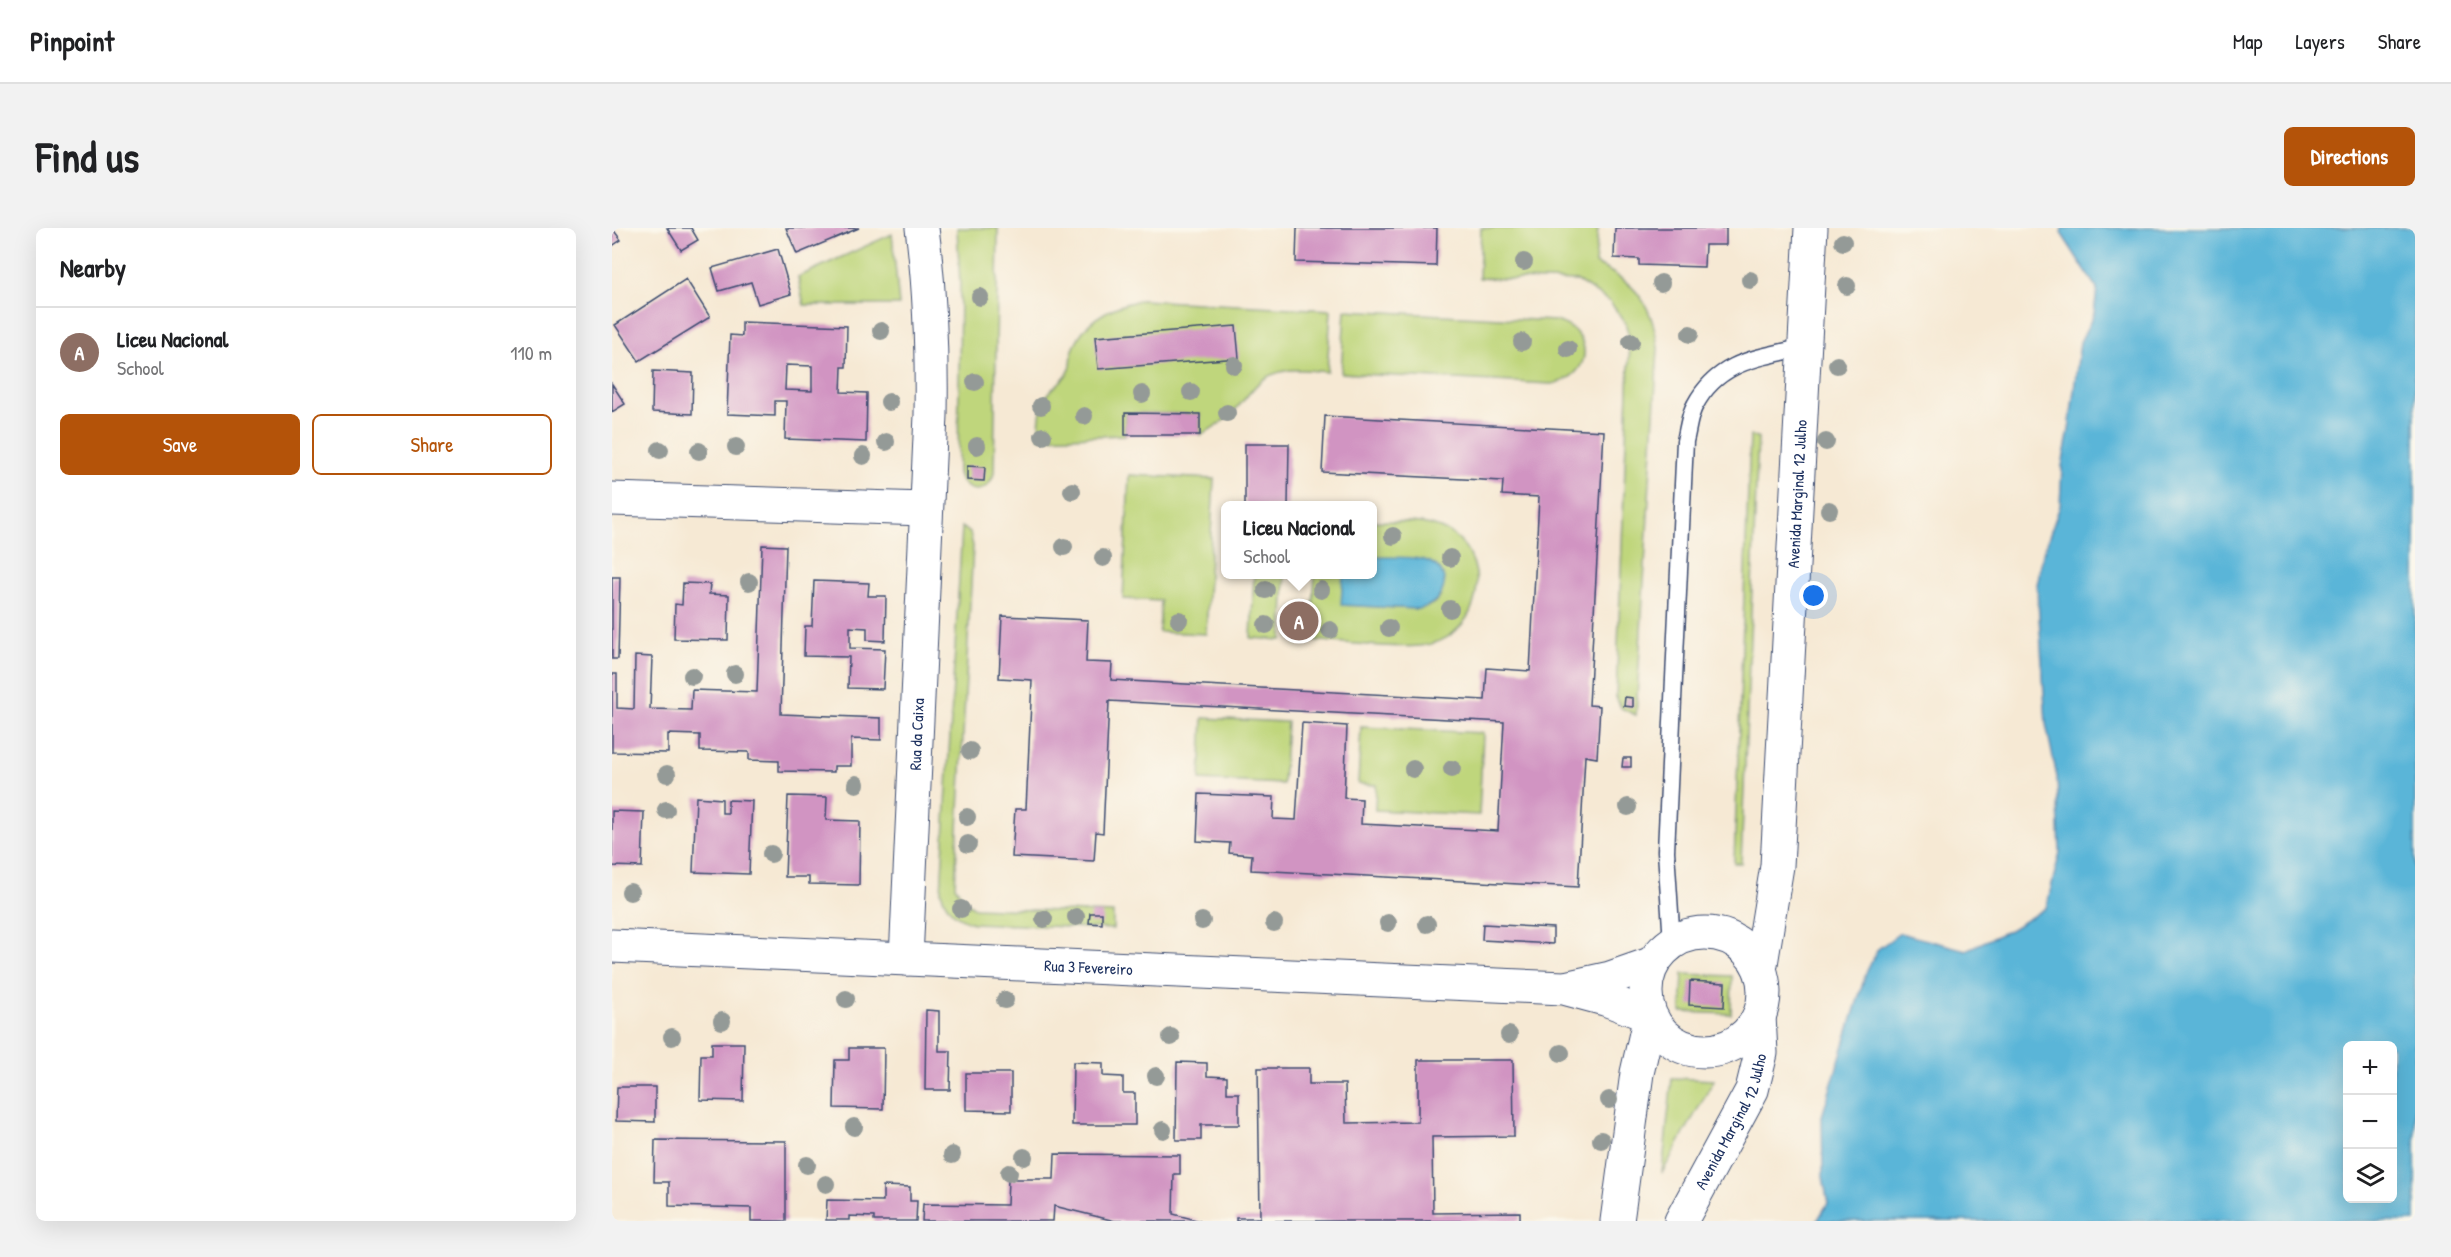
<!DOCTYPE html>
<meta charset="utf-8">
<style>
:root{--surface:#fff;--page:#f2f2f2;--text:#202124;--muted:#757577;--line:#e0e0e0;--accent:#b45309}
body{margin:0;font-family:"Patrick Hand",sans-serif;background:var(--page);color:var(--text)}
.controls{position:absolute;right:18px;bottom:18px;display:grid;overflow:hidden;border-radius:9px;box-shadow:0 6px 24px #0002}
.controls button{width:54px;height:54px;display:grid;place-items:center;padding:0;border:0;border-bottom:2px solid var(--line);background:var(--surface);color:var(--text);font:30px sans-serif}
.you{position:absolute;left:1202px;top:368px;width:21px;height:21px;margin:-15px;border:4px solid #fff;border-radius:50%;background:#1a73e8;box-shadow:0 0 0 9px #1a73e833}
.badge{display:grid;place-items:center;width:39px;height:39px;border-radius:50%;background:var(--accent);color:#fff;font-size:20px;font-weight:700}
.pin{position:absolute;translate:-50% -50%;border:3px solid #fff;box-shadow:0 2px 6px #0006}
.popup{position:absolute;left:609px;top:273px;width:156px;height:78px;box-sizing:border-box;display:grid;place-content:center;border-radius:9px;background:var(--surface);filter:drop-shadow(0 2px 4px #0005);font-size:20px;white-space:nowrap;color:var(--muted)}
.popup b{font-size:22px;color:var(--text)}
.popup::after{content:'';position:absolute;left:50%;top:100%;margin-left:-12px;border:12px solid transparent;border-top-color:var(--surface)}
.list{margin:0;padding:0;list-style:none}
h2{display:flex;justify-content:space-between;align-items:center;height:78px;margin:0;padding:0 24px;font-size:26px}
h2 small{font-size:20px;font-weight:400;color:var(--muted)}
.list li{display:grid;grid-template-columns:39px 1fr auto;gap:18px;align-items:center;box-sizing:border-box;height:90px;padding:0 24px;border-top:2px solid var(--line)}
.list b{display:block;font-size:22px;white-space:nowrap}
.list p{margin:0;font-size:20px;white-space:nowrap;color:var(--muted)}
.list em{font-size:20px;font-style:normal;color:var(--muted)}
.actions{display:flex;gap:12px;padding:18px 24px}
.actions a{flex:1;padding:14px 0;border:2px solid var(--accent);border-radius:9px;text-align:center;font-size:21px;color:var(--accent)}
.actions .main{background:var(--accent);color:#fff}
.icon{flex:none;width:33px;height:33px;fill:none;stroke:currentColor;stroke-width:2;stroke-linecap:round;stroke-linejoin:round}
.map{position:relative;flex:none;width:1803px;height:993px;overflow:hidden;border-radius:9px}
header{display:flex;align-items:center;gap:36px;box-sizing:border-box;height:84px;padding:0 30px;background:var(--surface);border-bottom:2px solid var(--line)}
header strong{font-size:28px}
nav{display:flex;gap:33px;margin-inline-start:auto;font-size:21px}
.intro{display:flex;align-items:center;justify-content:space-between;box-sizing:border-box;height:144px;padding:0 36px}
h1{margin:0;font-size:42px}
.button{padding:15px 27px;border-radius:9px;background:var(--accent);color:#fff;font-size:21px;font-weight:700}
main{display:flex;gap:36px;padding:0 36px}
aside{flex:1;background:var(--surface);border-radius:9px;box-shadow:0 6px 24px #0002}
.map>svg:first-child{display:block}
.green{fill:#bfd67b;stroke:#6d826c;stroke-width:1.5}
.water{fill:#5ab5d8;stroke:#3a729b;stroke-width:1.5;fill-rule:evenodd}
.building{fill:#d194c2;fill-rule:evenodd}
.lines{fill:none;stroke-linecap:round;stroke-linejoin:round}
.lane-casing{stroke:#3c4b70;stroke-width:19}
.street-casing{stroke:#3c4b70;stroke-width:35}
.secondary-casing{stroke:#3c4b70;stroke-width:35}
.lane{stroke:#fff;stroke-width:16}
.street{stroke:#fff;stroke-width:33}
.secondary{stroke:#fff;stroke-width:33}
.tree{fill:#949a97}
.labels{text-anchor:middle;stroke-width:4.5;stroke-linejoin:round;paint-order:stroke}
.street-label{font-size:16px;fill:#1b2f5e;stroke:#fbf7ec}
</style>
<header>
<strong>Pinpoint</strong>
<nav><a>Map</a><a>Layers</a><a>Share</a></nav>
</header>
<div class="intro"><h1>Find us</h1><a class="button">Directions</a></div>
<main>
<aside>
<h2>Nearby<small></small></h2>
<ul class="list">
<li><span class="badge" style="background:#8d6e63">A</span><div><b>Liceu Nacional</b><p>School</p></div><em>110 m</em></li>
</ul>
<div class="actions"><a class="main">Save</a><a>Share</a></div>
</aside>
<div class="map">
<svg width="1803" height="993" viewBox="0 0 1803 993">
<rect width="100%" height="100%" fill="#fbf7ec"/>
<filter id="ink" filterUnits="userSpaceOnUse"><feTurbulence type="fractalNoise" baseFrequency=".0167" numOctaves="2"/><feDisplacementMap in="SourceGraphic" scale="12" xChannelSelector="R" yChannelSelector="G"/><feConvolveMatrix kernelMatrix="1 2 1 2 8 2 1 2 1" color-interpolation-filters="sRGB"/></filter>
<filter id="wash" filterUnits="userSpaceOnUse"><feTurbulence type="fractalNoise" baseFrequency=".008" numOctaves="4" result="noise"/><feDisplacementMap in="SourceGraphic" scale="24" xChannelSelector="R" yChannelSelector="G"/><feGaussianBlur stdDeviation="1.35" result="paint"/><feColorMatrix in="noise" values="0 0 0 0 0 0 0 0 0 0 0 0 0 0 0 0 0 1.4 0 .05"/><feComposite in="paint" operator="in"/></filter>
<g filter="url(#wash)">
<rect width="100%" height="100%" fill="#f6e9d4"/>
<!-- green -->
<path class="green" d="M 345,0 L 386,0 L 382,245 C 376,268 352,267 346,245 L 348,56 Z
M 869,0 L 986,0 L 983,36 C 1024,54 1040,75 1046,120 L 1024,487 L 1009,480 L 1004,469 L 1018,112 L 1013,94 L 998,74 L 966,53 L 867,50 Z
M 280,6 L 287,77 L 192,77 L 186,49 Z
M 529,72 L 719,82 L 715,144 C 702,143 686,140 673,143 C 641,149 640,167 619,186 C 610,195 600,201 588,207 L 588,186 L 513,185 L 513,207 L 427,210 C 427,196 427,177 437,165 C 443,157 454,151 458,141 C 460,135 459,128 461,122 C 471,91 500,78 529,72 Z
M 733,82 L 943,93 C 984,103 981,150 939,156 L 729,145 Z
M 1138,208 L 1146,209 L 1129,635 L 1122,635 Z
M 517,247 L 602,251 L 594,406 L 547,404 L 549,373 L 511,371 Z
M 761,293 C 787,294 819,291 841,307 C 882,338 867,404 819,416 C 792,423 729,414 699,412 L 703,347 L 731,347 L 730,377 L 806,381 C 824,378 831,370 832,352 L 809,332 L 761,329 Z
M 350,299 L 358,305 L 361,318 L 343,658 L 353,673 L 363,680 L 501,685 L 501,701 L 361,695 C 343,689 335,682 329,664 Z
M 642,347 L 673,347 L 670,412 L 639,410 Z
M 591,490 L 675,494 L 671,556 L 588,552 Z
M 749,499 L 871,505 L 867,587 L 763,582 L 764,557 L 746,556 Z
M 1071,746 L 1120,748 L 1119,786 L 1069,784 Z
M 1060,850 L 1102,852 L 1050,945 Z"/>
<!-- water -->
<path class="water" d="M 1450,0 L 1803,0 L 1803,993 L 1205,993 L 1216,975 L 1211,949 L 1210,888 L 1254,745 L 1266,721 L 1288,705 L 1354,722 L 1398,702 L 1434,680 L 1448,624 L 1445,549 L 1434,496 L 1425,357 L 1431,326 L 1448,278 L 1450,238 L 1457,202 L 1468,114 L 1482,86 L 1485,61 L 1449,5 ZM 1736,818 L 1780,818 L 1780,970 L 1736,970 Z
M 761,329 C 778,330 802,327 818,334 C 844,347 831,377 806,381 L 729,377 L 731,347 L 760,346 Z"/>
<g id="blocks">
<!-- building -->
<path class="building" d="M 0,0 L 9,12 L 0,18 Z
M 55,0 L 79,0 L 86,12 L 69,22 Z
M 174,0 L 247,0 L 185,26 Z
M 685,0 L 825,0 L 824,38 L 684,34 Z
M 1003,0 L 1114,0 L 1114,17 L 1093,17 L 1092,39 L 1027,37 L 1027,31 L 1002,30 Z
M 166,21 L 179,66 L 146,76 L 139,54 L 107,63 L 100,40 Z
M 74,51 L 98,89 L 27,133 L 3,97 Z
M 130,94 L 235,98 L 234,139 L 230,139 L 229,164 L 255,165 L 254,214 L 173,211 L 174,173 L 163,173 L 163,188 L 115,186 L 118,107 L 130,108 ZM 174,137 L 200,138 L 200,163 L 173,162 Z
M 624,98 L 627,130 L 486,141 L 483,109 Z
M 41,143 L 81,145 L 80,186 L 40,184 Z
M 0,156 L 13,176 L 0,184 Z
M 513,185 L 588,186 L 588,207 L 513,207 Z
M 713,188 L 992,203 L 977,477 L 988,478 L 985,530 L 973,528 L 966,659 L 639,642 L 640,627 L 617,625 L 618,615 L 585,613 L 587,566 L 662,569 L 661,591 L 684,592 L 690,495 L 735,498 L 732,570 L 750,571 L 749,596 L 886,603 L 892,494 L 497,473 L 491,605 L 484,604 L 482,633 L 400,629 L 403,581 L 414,581 L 420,452 L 387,450 L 390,388 L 476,392 L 474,434 L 500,435 L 499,452 L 873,472 L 875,440 L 918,443 L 927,269 L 890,267 L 891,253 L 710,244 Z
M 633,216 L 677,216 L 676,278 L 633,278 Z
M 355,238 L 373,239 L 372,253 L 355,252 Z
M 150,317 L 174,318 L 169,486 L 269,490 L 269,512 L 239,511 L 239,538 L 222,538 L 222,544 L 167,543 L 167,533 L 137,532 L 137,524 L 88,523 L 88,507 L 56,506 L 56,525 L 0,524 L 0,446 L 5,446 L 5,480 L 22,481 L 23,428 L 40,429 L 38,481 L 79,482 L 80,462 L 145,464 Z
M 0,349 L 8,349 L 6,431 L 0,431 Z
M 202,353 L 257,355 L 256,368 L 274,368 L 273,413 L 255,412 L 255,400 L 238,399 L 238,420 L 273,421 L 271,461 L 236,460 L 237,429 L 192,428 L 193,398 L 200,398 Z
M 71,355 L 98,356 L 97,366 L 117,367 L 116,412 L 62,411 L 63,376 L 70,377 Z
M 1013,469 L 1021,470 L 1021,479 L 1012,478 Z
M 1011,530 L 1019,530 L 1019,539 L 1010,539 Z
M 176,568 L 215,569 L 214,592 L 248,593 L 247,657 L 197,656 L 197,649 L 173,649 Z
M 84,569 L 110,571 L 110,585 L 116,585 L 116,572 L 140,573 L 137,646 L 81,644 Z
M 0,583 L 32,584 L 30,639 L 0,638 Z
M 478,685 L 490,685 L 490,696 L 477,695 Z
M 871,696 L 941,700 L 941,716 L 870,712 Z
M 1078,753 L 1113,755 L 1112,779 L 1077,777 Z
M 314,782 L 327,783 L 327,823 L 339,823 L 338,862 L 313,862 Z
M 100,815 L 132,815 L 131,873 L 88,872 L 89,827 L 100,827 Z
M 237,820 L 272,820 L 271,881 L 222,880 L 223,832 L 237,832 Z
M 806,832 L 901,832 L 902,908 L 820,909 L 821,985 L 908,984 L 908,993 L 624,993 L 624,990 L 648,990 L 646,840 L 697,840 L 697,856 L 733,856 L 734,895 L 806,894 Z
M 461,834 L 491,835 L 491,848 L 511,849 L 511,865 L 523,865 L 523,897 L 460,897 Z
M 565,834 L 595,835 L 595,848 L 615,849 L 615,865 L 627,865 L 627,897 L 589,897 L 589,912 L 564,912 Z
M 354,845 L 399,845 L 399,883 L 354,882 Z
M 5,859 L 43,859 L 43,894 L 4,893 Z
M 43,912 L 174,913 L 174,993 L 139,993 L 139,980 L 57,978 L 57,954 L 42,954 Z
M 443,926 L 568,927 L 568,946 L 562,946 L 561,986 L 588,993 L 503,993 L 442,978 L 441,993 L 310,993 L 311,976 L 395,977 L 396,951 L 442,951 Z
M 271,958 L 298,959 L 298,973 L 305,973 L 304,993 L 262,993 L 262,989 L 237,988 L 237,992 L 214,992 L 215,972 L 271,973 Z"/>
</g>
</g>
<g filter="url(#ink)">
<use href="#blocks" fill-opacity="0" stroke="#3c4b70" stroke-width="1.5"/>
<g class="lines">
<defs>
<path id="lane" d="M 1060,715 L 1054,623 L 1073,213 C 1076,202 1077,187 1083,177 C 1107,132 1147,130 1193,119"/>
<g id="street">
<path d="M 0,271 L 313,281"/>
<path id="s1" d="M 0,718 L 952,760 L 993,771 L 1038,788"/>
<path id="s2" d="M 294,731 L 319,187 C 320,124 318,62 310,0"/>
<path d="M 957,759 L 998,750 L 1041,735"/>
</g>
<g id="secondary">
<circle cx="1093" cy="764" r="59"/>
<path id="s3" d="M 1148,742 L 1165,638 L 1199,0"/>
<path d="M 1005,993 L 1025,845 L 1038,788"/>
<path id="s4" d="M 1069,993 L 1140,862 L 1149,825 L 1147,788"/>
</g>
</defs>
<!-- lane casing -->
<use href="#lane" class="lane-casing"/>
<!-- street casing -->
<use href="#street" class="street-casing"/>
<!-- secondary casing -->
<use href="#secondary" class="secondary-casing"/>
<!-- lane -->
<use href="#lane" class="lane"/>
<!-- street -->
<use href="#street" class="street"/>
<!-- secondary -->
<use href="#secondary" class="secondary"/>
</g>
<!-- trees -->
<g class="tree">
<circle cx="1231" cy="14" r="9"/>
<circle cx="912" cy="34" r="9"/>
<circle cx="1138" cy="52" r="9"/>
<circle cx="1049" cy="55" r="9"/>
<circle cx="1235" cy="58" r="9"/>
<circle cx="368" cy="69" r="9"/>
<circle cx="269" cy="103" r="9"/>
<circle cx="1078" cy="106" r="9"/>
<circle cx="910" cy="114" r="9"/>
<circle cx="1019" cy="114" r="9"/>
<circle cx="956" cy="121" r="9"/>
<circle cx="622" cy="137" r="9"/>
<circle cx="1225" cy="137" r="9"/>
<circle cx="363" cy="154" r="9"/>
<circle cx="579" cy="164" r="9"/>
<circle cx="530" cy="166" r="9"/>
<circle cx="277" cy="174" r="9"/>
<circle cx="429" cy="178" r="9"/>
<circle cx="615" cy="185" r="9"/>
<circle cx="472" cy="188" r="9"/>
<circle cx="431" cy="208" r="9"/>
<circle cx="274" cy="214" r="9"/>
<circle cx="1214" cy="214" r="9"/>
<circle cx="365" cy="218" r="9"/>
<circle cx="124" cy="219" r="9"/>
<circle cx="48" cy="222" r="9"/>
<circle cx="87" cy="223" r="9"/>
<circle cx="251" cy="228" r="9"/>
<circle cx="460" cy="263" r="9"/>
<circle cx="1217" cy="282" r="9"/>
<circle cx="781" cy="308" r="9"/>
<circle cx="452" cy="319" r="9"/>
<circle cx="491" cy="330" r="9"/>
<circle cx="838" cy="330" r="9"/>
<circle cx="137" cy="354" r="9"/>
<circle cx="654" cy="362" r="9"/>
<circle cx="709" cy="362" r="9"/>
<circle cx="838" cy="381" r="9"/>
<circle cx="567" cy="392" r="9"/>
<circle cx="654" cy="397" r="9"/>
<circle cx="777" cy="400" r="9"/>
<circle cx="718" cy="402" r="9"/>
<circle cx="123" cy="446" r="9"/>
<circle cx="80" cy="448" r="9"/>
<circle cx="358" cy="523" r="9"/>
<circle cx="801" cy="541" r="9"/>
<circle cx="840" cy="541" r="9"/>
<circle cx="55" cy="546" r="9"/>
<circle cx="244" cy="556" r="9"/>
<circle cx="1016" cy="579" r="9"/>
<circle cx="54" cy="582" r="9"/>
<circle cx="355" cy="589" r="9"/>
<circle cx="356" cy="616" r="9"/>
<circle cx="159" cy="626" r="9"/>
<circle cx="18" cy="664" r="9"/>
<circle cx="349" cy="681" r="9"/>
<circle cx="464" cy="689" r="9"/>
<circle cx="432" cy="691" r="9"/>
<circle cx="590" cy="693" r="9"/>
<circle cx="662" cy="695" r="9"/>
<circle cx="776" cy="695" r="9"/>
<circle cx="815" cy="696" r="9"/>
<circle cx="234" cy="771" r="9"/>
<circle cx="393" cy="772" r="9"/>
<circle cx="110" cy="793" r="9"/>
<circle cx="897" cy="807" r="9"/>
<circle cx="60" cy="809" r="9"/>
<circle cx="559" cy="809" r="9"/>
<circle cx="949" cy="825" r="9"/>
<circle cx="544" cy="848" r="9"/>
<circle cx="997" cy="872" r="9"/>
<circle cx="242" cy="899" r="9"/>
<circle cx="551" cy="902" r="9"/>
<circle cx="989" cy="912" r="9"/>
<circle cx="340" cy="927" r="9"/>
<circle cx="412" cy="929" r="9"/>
<circle cx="195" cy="937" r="9"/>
<circle cx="397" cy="945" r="9"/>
<circle cx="214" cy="956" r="9"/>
</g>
</g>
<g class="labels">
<!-- street labels -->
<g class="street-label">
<text dy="6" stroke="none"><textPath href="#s3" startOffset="478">Avenida Marginal 12 Julho</textPath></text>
<text dy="6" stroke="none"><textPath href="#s2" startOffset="225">Rua da Caixa</textPath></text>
<text dy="6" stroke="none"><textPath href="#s1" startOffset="477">Rua 3 Fevereiro</textPath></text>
<text dy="6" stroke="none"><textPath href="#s4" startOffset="112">Avenida Marginal 12 Julho</textPath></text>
</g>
</g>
</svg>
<div class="controls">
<button>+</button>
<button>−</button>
<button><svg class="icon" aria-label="layers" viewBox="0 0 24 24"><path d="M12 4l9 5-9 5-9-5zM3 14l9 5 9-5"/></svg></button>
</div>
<div class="you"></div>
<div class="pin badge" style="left:687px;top:393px;background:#8d6e63">A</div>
<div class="popup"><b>Liceu Nacional</b>School</div>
</div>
</main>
